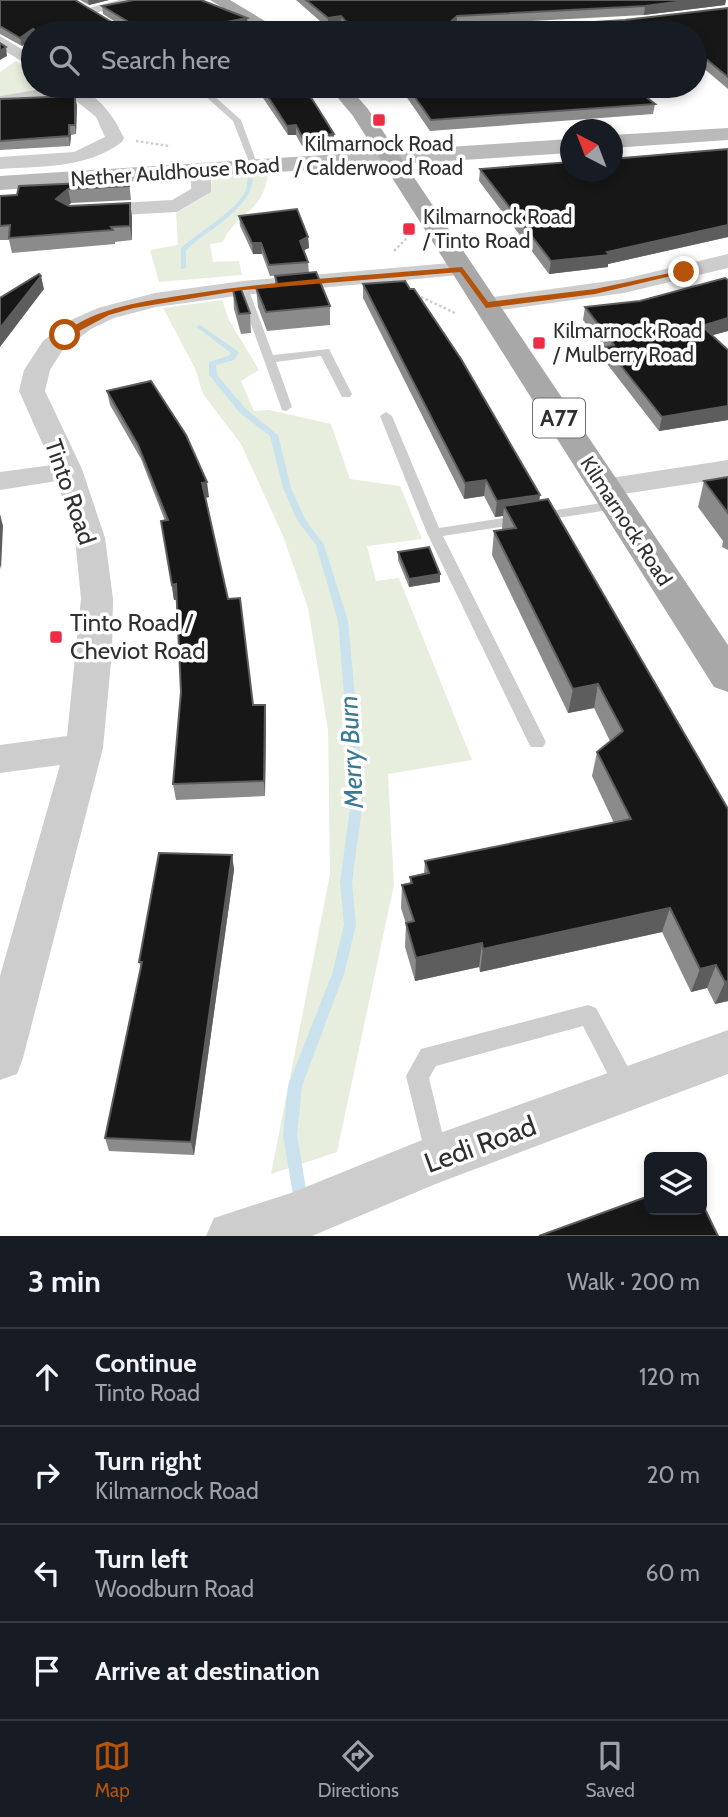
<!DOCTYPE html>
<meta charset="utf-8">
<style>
:root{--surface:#171b24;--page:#20242c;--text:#f1f3f6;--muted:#9ea1a6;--line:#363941;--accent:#b45309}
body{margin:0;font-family:Cabin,sans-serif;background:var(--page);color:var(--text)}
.controls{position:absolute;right:21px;bottom:21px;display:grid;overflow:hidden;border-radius:10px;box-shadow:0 4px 10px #0003}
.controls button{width:63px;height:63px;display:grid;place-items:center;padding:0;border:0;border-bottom:2px solid var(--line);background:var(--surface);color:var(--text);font:35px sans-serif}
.compass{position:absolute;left:560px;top:119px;width:63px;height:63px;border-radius:50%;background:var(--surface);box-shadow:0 4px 10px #0003;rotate:318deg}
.stop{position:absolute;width:21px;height:21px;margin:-16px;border:5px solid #b45309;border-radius:50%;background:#fff}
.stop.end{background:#b45309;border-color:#fff;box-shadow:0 2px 7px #0008}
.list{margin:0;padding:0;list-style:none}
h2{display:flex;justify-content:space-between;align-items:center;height:91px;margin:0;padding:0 28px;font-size:30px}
h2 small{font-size:23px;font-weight:400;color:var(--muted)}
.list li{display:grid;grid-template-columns:46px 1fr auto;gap:21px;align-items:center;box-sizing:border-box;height:98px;padding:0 28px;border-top:2px solid var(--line)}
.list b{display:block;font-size:26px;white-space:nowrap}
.list p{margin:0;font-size:23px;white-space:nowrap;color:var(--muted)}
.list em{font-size:23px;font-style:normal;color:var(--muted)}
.icon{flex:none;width:38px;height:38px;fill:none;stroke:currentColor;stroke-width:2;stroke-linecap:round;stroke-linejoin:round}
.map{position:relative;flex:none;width:728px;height:1236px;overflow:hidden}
.search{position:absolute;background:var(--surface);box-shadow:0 4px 10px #0003;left:21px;right:21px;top:21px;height:77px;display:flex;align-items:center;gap:18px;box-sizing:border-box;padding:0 24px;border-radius:38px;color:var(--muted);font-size:26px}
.sheet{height:483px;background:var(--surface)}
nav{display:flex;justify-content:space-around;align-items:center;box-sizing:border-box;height:98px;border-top:2px solid var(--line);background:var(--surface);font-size:19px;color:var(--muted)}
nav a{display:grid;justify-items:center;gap:4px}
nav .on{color:var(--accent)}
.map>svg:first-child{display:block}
.green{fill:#e7eede}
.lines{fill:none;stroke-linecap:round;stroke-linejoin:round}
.stream{fill:#c9e2ee;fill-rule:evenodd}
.path{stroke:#cdcdcd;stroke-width:2.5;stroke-dasharray:2.5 2.5;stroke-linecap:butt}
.lane{fill:#cdcdcd;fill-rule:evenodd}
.street{fill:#cdcdcd;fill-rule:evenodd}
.secondary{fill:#bababa;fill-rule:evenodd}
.primary{fill:#a8a8a8;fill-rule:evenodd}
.wall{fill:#8b8b8b}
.shaded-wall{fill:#5d5d5d}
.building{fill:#171717;stroke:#5d5d5d;stroke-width:2}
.route{fill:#b45309}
.poi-dot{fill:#ee2c45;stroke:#fff;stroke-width:2.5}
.labels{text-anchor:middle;stroke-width:7;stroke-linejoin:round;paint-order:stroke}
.far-poi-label{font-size:21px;fill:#303030;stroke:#fff;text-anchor:start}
.far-street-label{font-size:21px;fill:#303030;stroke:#fff}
.shield{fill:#fff;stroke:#6e6e6e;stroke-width:2}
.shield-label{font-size:23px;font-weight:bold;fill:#303030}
.street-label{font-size:24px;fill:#303030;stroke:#fff}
.poi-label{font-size:24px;fill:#303030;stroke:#fff;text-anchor:start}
.water-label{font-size:26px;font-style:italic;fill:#397897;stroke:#fff}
.near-street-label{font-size:28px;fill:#303030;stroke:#fff}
</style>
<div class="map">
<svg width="728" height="1236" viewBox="0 0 728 1236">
<rect width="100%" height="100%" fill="#fff"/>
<!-- green -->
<path class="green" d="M 16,61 L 33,72 L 33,86 L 47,86 L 36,91 L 0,96 L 0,72 Z
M 268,174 C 263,214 236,212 223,242 L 210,244 L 213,262 L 239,261 L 242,275 L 159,282 L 150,250 L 178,245 L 176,213 L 208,194 L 214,177 Z
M 222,300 L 229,320 L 259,370 L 241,381 L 254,411 L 269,410 L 331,424 L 350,479 L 400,486 L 422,539 L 367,546 L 376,581 L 399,578 L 472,760 L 388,774 L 394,885 L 337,1152 L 271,1174 L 330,874 L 328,730 L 308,608 L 283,536 L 241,444 L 203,394 L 195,368 L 163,308 Z"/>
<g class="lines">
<!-- stream -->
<path class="stream" d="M 248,178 L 253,179 C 250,210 207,230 186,250 L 186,268 L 181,269 L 181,248 C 197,233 240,209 246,189 C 247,185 247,181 248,178 Z
M 200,325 L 239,352 L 234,360 L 216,365 L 217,375 L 246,409 L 278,435 L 291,488 L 305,519 L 324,545 L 348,621 L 364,793 L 352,882 L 356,925 L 344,974 L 302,1086 L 297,1135 L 308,1201 L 306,1206 L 301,1208 L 296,1206 L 294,1201 L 283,1135 L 288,1086 L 332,974 L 344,925 L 340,882 L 352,793 L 338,621 L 316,545 L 297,520 L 283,488 L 270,436 L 240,413 L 209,375 L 209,362 L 228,356 L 231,353 L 198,328 L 196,327 Z"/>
<!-- path -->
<path class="path" d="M 136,141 L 169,146
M 394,251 L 410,235
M 421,297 L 457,314"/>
<!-- lane -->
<path class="lane" d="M 194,86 L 203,86 L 241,120 L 259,169 L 251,167 L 233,121 Z
M 239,286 L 248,288 L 273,355 L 329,349 L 352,394 L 350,397 L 342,397 L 321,356 L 276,362 L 292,407 L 286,411 L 282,410 L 238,288 Z
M 386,412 L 392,416 L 439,528 L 615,501 L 622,505 L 615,509 L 443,536 L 546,742 L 543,747 L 531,747 L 528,742 L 427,533 L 380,416 Z
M 588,1005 L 596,1008 L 635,1080 L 638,1088 L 635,1096 L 627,1099 L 619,1096 L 583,1026 L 436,1066 L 429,1078 L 448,1157 L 444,1165 L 436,1169 L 428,1165 L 406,1076 L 421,1049 Z"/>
<!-- street -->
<path class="street" d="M 119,0 L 149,0 L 142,4 L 88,14 L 81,10 Z
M 0,36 L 33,56 L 33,68 L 0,48 Z
M 60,86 C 92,86 111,110 124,138 L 122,142 C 86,169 42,166 0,169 L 0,157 L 74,152 L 105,137 L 96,117 L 69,95 L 0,106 L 0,96 Z
M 201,165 L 211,171 L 211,192 L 177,212 L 84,217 L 74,211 L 84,205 L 172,200 L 191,189 L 191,171 Z
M 728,254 L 728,268 L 624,293 L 486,312 L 478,310 L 474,305 L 478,300 L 486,298 L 624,279 Z
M 462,262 L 470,264 L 473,269 L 470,274 L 243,295 L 156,307 L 114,318 L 91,329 L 62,351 L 50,370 L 45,391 L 82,469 L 105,538 L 113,599 L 112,651 L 103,748 L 23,1058 L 17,1074 L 0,1080 L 0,976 L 60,765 L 0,773 L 0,745 L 67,736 L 81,599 L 75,538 L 57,481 L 0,490 L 0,472 L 52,465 L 19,391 L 24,370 L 43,341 L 73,319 L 98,308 L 155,293 L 243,281 Z
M 728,460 L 728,478 L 604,497 L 594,494 L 589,488 L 594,482 L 604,479 Z
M 728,1030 L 728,1074 L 438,1183 L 312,1236 L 206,1236 L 214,1218 L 291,1193 L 437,1134 Z"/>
<!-- secondary -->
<path class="secondary" d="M 728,128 L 728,140 L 612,148 L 612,135 Z
M 570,139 L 570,153 L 0,190 L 0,176 Z"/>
<!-- primary -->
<path class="primary" d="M 210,0 L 230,0 L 285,33 L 264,33 Z
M 328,86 L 348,86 L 368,109 L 728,645 L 728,692 L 714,687 L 353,116 Z"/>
</g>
<!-- wall -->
<path class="wall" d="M 0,0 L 120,27 L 123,27 L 103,14 L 102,6 L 248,26 L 238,28 L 242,30 L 242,33 L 33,33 L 22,46 L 0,34 Z
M 80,0 L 109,0 L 89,5 Z
M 296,0 L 726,0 L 725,5 L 644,15 L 459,25 L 520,27 L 625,20 L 728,8 L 728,89 L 695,61 L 695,33 L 348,33 L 342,26 L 328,28 Z
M 113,86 L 191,86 L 132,98 Z
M 253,86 L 300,86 L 334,143 L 302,146 L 296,135 L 288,135 L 261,95 Z
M 399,86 L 632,86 L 655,104 L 653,114 L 430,131 Z
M 0,99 L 77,105 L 76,134 L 71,135 L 70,146 L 0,150 Z
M 728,149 L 728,237 L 608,264 L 608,267 L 549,274 L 479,181 L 480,169 Z
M 129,181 L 131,200 L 71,203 L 68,206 L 130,203 L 132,217 L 132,240 L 115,242 L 115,244 L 12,253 L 9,240 L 0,240 L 0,196 Z
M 239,216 L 308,237 L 309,248 L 304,250 L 308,262 L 309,273 L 330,306 L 330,325 L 267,331 L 258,307 L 256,288 L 275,286 L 275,276 L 295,274 L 270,276 L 262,254 L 253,254 L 240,226 Z
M 728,280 L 728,331 L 712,335 L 728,350 L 728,420 L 659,431 L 604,360 L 606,350 L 583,320 L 585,307 L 640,301 Z
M 363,284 L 540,495 L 539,500 L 728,809 L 728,1001 L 715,1004 L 707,988 L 691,992 L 662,932 L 480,972 L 479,967 L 415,981 L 405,947 L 406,924 L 401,908 L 402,885 L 410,883 L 410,877 L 424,873 L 425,861 L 614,823 L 592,776 L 597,752 L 610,741 L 594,708 L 568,713 L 492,555 L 494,531 L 502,530 L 503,516 L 495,517 L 484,496 L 464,499 L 363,298 Z
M 233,290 L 250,313 L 251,333 L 241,334 L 234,309 Z
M 107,391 L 209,497 L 206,498 L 228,599 L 253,705 L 266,720 L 265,796 L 176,800 L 173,784 L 181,692 L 176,600 L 174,600 L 161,521 L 165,521 L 141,459 L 110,405 Z
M 728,477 L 728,550 L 722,547 L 723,541 L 698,507 L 704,481 Z
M 398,552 L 440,574 L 440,582 L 409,587 L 398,560 Z
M 232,855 L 234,870 L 194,1155 L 109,1151 L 105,1138 L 141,969 L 139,962 Z"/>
<!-- shaded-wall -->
<path class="shaded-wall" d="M 88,0 L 109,0 L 89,5 Z
M 692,0 L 726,0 L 725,5 L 644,15 L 645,6 Z
M 341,16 L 342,26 L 328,28 L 328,18 Z
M 457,16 L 457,25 L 447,25 Z
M 247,18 L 248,26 L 227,30 L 227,22 Z
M 33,29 L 33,38 L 22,46 L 20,38 Z
M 6,47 L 7,56 L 0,60 L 0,51 Z
M 147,86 L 191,86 L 132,98 L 131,89 Z
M 75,96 L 77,105 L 76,134 L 75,125 Z
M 69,125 L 71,135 L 70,146 L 69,136 Z
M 296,125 L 296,135 L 288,135 L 287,126 Z
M 334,134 L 334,143 L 302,146 L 302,137 Z
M 68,189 L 71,203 L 59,213 L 56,199 Z
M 130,203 L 132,217 L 132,240 L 130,226 Z
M 728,225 L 728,237 L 608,264 L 608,267 L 549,274 L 551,261 L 607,252 Z
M 308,237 L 309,248 L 300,252 L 300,241 Z
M 252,243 L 261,243 L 262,254 L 253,254 Z
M 41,276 L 44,289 L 0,347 L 0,328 Z
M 728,318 L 728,331 L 699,339 L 702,326 Z
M 728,406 L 728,420 L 659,431 L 662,417 Z
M 486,480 L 484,496 L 464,499 L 465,483 Z
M 207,482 L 209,497 L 204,498 L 202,483 Z
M 540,495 L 538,510 L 504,506 L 503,516 L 495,517 L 497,501 Z
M 0,514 L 3,526 L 1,569 L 0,565 Z
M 440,574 L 440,582 L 409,587 L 409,579 Z
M 176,584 L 178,599 L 174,600 L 172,585 Z
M 598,684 L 594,708 L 568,713 L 573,689 Z
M 265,705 L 266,720 L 265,796 L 264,781 Z
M 232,855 L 234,870 L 194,1155 L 191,1142 Z
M 670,908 L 662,932 L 480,972 L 483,949 Z
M 482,943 L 479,967 L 415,981 L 416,958 Z
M 716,965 L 707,988 L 691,992 L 700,969 Z
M 728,981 L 728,1001 L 715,1004 L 725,982 Z"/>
<!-- building -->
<path class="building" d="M 0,0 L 75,0 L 120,27 L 132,24 L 102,6 L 134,0 L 201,0 L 247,18 L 227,22 L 242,30 L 233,32 L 236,33 L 40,33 L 33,29 L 20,38 L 0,26 Z
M 306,0 L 692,0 L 645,6 L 457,16 L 447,25 L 520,27 L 625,20 L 728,8 L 728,77 L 695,50 L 695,33 L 356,33 L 341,16 L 328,18 Z
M 0,43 L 6,47 L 0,51 Z
M 126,86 L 147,86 L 131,89 Z
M 261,86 L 300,86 L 312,99 L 334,134 L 302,137 L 296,125 L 287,126 Z
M 407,86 L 632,86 L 655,104 L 431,120 Z
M 75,96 L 75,125 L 69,125 L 69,136 L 0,141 L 0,99 Z
M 728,149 L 728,225 L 607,252 L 610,255 L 551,261 L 480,169 L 570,162 L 570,172 L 612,172 L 612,159 Z
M 129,181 L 129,186 L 68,189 L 56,199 L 69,206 L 130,203 L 130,226 L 111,227 L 113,230 L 9,238 L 10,225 L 0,226 L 0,196 L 17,195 L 19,186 Z
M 297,209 L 308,237 L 300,241 L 308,262 L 269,265 L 261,243 L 252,243 L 239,216 Z
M 316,272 L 330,306 L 266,312 L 256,288 L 278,286 L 275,276 Z
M 39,274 L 41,276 L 0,328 L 0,298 Z
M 725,278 L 728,280 L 728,318 L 702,326 L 728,350 L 728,406 L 662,417 L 606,347 L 614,345 L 585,307 L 640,301 Z
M 405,281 L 410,289 L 414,289 L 461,359 L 540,495 L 497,501 L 486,480 L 465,483 L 363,284 Z
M 241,289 L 250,313 L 239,314 L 233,290 Z
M 151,381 L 186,435 L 207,482 L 202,483 L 228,599 L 240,598 L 253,705 L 265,705 L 264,781 L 173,784 L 181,692 L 176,584 L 172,585 L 161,521 L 168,520 L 138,445 L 107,391 Z
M 728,477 L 728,513 L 704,481 Z
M 548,499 L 728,809 L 728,981 L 725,982 L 716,965 L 700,969 L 670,908 L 483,949 L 482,943 L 416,958 L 406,923 L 414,921 L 402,885 L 412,883 L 410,877 L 429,873 L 425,861 L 631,819 L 597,752 L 623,731 L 598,684 L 573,689 L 494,531 L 516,528 L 504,506 Z
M 429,547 L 440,574 L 409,579 L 398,552 Z
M 159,853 L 232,855 L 191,1142 L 105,1138 L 142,962 L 139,962 Z
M 649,1196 L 649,1210 L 702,1210 L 702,1203 L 718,1236 L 539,1236 Z"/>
<!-- route -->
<path class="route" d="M 462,267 L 488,302 L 595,289 L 684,270 L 688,272 L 595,294 L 486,308 L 460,272 L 243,290 L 134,308 L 109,315 L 68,337 L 61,335 C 97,306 147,301 191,294 C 281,280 372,275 462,267 Z"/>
<!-- markers -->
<g class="poi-dot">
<rect x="372" y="113" width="14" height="14" rx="3.5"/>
<rect x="402" y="222" width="14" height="14" rx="3.5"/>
<rect x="532" y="336" width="14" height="14" rx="3.5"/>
<rect x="49" y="630" width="14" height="14" rx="3.5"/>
</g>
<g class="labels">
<!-- far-poi labels -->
<g class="far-poi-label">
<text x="379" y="151" text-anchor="middle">Kilmarnock Road<tspan x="379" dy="24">/ Calderwood Road</tspan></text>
<text x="423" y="224">Kilmarnock Road<tspan x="423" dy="24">/ Tinto Road</tspan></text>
<text x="553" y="338">Kilmarnock Road<tspan x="553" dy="24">/ Mulberry Road</tspan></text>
</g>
<!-- far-street labels -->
<g class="far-street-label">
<text transform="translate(175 172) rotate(-4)" y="7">Nether Auldhouse Road</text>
<text transform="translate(626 521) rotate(57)" y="7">Kilmarnock Road</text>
</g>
<!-- shield labels -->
<rect class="shield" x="533" y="398.5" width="52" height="39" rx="5"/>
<g class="shield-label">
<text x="559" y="426">A77</text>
</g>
<!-- street labels -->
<g class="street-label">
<text transform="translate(70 492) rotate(71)" y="8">Tinto Road</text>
</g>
<!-- poi labels -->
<g class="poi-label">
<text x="70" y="631">Tinto Road /<tspan x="70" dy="28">Cheviot Road</tspan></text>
</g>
<!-- water labels -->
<g class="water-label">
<text transform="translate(351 752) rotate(-93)" y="9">Merry Burn</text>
</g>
<!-- near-street labels -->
<g class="near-street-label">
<text transform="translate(480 1144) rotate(-20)" y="10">Ledi Road</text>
</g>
</g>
</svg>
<div class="controls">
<button><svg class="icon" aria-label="layers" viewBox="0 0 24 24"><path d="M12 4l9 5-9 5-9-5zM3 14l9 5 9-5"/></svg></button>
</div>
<svg class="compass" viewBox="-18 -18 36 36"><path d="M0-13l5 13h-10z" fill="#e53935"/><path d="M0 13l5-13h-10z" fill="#9ea1a6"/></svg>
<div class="stop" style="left:65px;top:335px"></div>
<div class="stop end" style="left:684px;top:272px"></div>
<div class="search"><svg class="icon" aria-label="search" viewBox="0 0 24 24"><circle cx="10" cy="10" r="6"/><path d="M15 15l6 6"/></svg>Search here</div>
</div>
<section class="sheet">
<h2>3 min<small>Walk · 200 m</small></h2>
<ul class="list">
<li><svg class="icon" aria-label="ahead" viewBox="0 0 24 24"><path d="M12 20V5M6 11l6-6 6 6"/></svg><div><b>Continue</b><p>Tinto Road</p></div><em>120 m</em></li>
<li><svg class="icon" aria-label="right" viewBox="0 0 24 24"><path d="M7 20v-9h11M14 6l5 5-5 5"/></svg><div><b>Turn right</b><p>Kilmarnock Road</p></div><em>20 m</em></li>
<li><svg class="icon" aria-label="left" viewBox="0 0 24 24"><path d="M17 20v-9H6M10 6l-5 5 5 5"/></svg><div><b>Turn left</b><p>Woodburn Road</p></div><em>60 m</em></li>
<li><svg class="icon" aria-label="arrive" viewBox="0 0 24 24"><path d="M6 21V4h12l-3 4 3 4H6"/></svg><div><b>Arrive at destination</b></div></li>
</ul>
</section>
<nav>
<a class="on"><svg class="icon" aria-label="map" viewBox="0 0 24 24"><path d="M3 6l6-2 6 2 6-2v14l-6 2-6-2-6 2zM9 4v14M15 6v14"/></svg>Map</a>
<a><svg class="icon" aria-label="directions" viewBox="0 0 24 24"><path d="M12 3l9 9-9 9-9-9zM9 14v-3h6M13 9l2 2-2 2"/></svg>Directions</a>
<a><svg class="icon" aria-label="saved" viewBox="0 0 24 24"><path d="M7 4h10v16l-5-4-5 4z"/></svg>Saved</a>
</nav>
